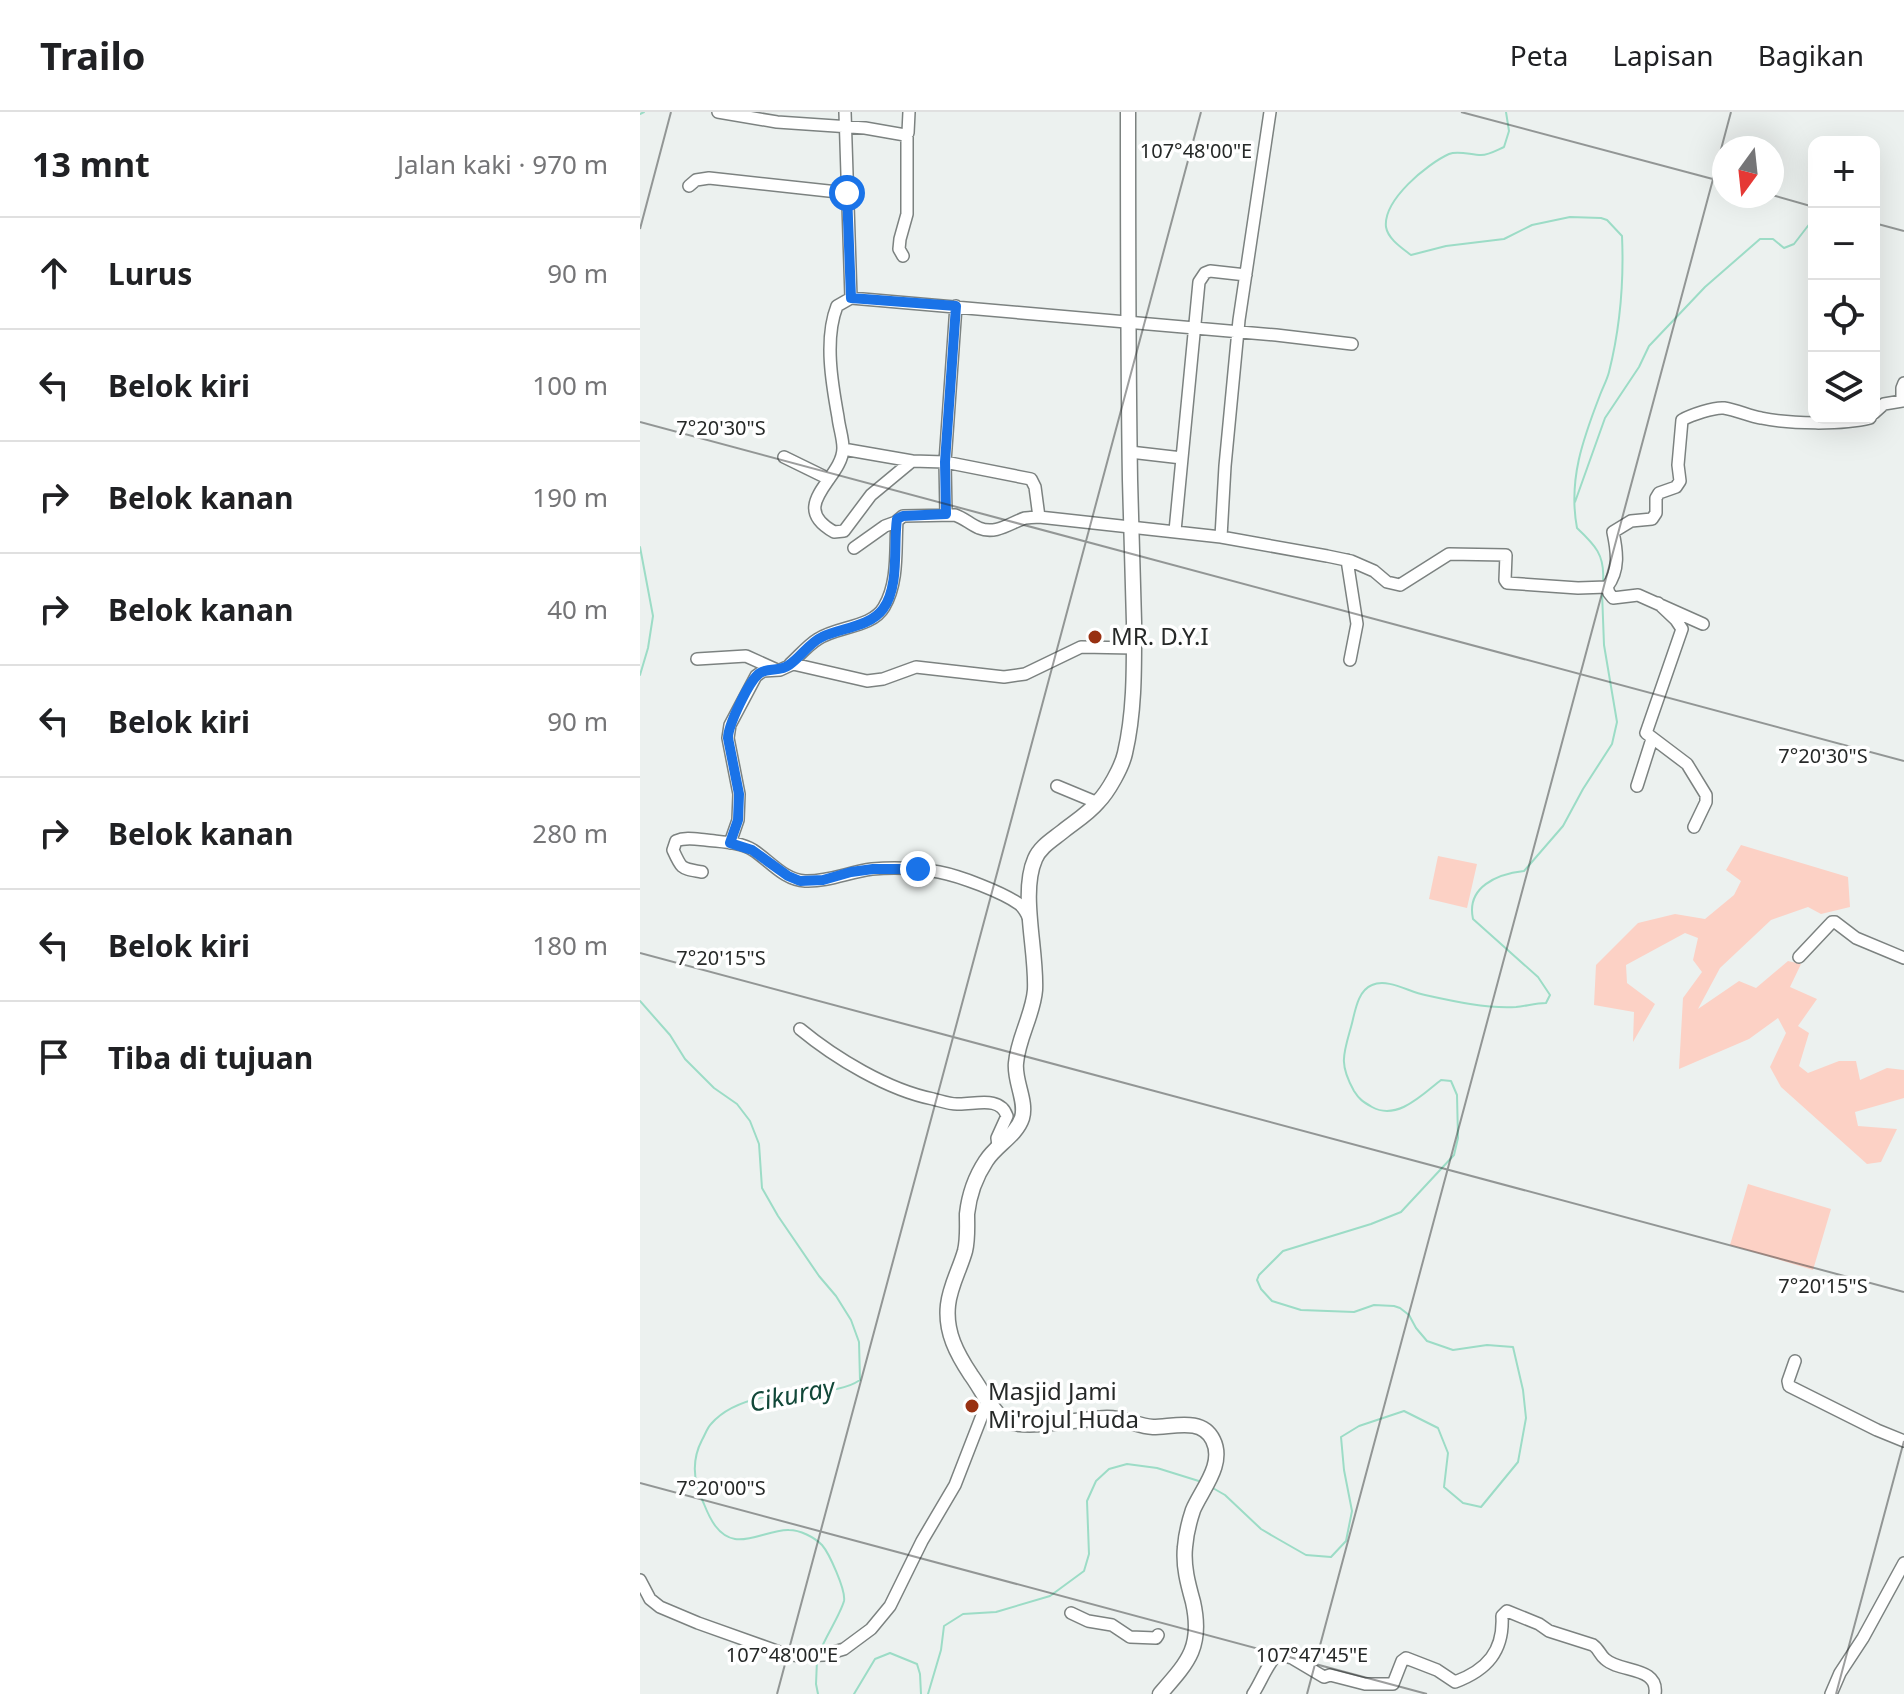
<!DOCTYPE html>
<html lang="id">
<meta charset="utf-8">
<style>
:root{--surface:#fff;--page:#f6f6f6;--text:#202124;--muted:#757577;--line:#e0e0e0}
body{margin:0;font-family:"Noto Sans",sans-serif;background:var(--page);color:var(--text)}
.controls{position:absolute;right:24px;top:24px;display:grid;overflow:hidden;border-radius:16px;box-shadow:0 8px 32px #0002}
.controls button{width:72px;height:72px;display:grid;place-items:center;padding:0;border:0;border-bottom:2px solid var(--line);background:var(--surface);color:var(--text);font:40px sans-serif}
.compass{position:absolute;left:1072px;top:24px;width:72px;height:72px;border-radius:50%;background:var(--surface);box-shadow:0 8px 32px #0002;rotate:195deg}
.stop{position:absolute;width:24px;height:24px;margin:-18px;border:6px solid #1a73e8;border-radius:50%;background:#fff}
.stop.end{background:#1a73e8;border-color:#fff;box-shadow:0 2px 8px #0008}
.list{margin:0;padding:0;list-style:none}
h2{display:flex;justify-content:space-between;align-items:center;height:104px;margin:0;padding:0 32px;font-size:34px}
h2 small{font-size:26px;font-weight:400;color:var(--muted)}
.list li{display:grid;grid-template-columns:52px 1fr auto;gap:24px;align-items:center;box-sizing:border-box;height:112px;padding:0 32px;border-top:2px solid var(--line)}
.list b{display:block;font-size:30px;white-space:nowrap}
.list em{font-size:26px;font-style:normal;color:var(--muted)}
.icon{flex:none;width:44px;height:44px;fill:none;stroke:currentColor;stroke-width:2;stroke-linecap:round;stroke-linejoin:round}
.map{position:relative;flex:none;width:1264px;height:1582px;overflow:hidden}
header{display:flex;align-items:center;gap:48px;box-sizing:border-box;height:112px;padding:0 40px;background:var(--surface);border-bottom:2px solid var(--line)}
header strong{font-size:38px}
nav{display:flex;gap:44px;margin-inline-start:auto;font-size:28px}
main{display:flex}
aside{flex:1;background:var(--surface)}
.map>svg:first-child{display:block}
.green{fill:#fcd1c5}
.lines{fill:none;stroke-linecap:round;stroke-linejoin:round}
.stream{stroke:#9cdcc6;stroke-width:2}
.minor-casing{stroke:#7c8280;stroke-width:14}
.major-casing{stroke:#7c8280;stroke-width:17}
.minor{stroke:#fff;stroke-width:11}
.major{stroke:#fff;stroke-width:14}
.route{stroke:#1a73e8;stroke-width:10}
.ticks{fill:none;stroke:#262928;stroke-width:2;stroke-opacity:0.45}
.poi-dot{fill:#983111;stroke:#fff;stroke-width:3}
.labels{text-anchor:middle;stroke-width:7;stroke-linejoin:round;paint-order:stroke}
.poi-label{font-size:24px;fill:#262928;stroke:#fff;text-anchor:start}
.water-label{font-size:26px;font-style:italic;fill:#124839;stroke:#fff}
.ticks-label{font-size:20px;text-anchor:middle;fill:#262928;stroke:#fff;stroke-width:7;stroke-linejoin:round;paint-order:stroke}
</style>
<header>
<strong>Trailo</strong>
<nav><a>Peta</a><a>Lapisan</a><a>Bagikan</a></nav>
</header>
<main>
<aside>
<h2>13 mnt<small>Jalan kaki · 970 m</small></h2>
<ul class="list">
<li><svg class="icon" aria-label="ahead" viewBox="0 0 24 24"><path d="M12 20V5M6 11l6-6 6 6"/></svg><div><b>Lurus</b></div><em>90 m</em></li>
<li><svg class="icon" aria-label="left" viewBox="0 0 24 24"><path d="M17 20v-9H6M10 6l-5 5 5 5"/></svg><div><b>Belok kiri</b></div><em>100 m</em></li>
<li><svg class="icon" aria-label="right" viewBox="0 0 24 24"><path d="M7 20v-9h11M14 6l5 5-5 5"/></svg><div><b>Belok kanan</b></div><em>190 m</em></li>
<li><svg class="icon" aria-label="right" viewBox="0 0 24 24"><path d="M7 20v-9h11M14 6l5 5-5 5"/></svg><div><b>Belok kanan</b></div><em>40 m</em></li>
<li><svg class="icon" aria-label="left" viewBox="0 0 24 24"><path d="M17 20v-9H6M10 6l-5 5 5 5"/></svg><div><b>Belok kiri</b></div><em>90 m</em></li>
<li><svg class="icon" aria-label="right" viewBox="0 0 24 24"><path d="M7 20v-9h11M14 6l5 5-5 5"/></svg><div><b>Belok kanan</b></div><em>280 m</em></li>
<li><svg class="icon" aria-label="left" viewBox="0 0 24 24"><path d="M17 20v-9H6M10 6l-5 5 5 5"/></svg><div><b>Belok kiri</b></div><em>180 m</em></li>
<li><svg class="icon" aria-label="arrive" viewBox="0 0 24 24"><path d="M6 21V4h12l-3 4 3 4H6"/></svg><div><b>Tiba di tujuan</b></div></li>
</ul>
</aside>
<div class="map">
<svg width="1264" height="1582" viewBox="0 0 1264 1582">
<rect width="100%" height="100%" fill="#ecf1ef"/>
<!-- green -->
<path class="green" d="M 1101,733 L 1208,765 L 1210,795 L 1181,802 L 1168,795 L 1131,808 L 1080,856 L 1058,897 L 1099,869 L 1116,876 L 1148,849 L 1161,852 L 1150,875 L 1177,887 L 1158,914 L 1169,921 L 1159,954 L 1168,961 L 1199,949 L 1216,949 L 1220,968 L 1247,956 L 1264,958 L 1264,986 L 1215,1000 L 1218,1014 L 1257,1017 L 1241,1050 L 1227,1052 L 1141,975 L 1130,955 L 1146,921 L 1138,906 L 1109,927 L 1039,957 L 1043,886 L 1062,860 L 1053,848 L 1058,826 L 1045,821 L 986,853 L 987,871 L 1015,892 L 993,930 L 994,900 L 954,893 L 956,853 L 998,811 L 1035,802 L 1065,807 L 1094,783 L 1101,769 L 1086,758 Z
M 798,744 L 837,752 L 827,796 L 789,787 Z
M 1108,1072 L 1191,1097 L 1173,1158 L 1090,1133 Z"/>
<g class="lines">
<!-- stream -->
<path class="stream" d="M 866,0 L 869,19 L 864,35 C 857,38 849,43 841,43 C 831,43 818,38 809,42 C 787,52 743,88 746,115 C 748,127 762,136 771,143 L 806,134 L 864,127 L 892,113 L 930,105 L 961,106 L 967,108 L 982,124 C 984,169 980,216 969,260 C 967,268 963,275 960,283 C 943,327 928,368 937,416 C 955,433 965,443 963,469
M 0,2 L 4,0
M 935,390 L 965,306 L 999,255 L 1009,234 L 1065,175 L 1120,127 L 1133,127 L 1144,136 L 1154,132 L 1174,106
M 0,435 L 13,504 L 8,536 L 0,563
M 0,889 L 30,923 L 45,947 L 74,976 L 97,992 L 110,1009 L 119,1032 L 122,1076 L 138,1104 L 179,1164 L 196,1184 L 211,1208 L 219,1230 L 220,1268 C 202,1280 181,1278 161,1280 C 131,1282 91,1288 71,1312 C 67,1316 65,1323 62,1328 C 51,1349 54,1372 64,1392 C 70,1407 78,1424 95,1427 C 110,1430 133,1417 149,1418 C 160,1418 174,1425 182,1433 C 189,1441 206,1478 204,1489 C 200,1503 186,1524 180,1539
M 571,1375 L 585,1383 L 621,1417 L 638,1427 L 666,1443 L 691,1445 L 706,1429 L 712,1399 L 704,1358 L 701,1325 L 719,1314 L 764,1299 L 798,1316 L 808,1341 L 804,1375 L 823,1391 L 841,1395 L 878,1350 L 886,1306 L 883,1278 L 873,1235 L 847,1233 L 813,1238 L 787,1229 L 776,1216 L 769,1203 L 760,1196 L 754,1194 L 734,1193 L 714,1200 L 661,1198 L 632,1189 L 621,1177 L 617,1168 L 619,1163 L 643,1139 L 731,1112 L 761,1100 L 814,1043 L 818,1026 L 817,983 L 811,969 L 801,968 C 782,983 757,1009 732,995 C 723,990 719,987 714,979 C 699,952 703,943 711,915 C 715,901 717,879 732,873 C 748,866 769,880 785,883 C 812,889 848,897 876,895 C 886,894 896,891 906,891 L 910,883 L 898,865 L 833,807 C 826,775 857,762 884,759 L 923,714 L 943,677 L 972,632 L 977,610 L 964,533 L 962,480
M 177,1548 L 176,1572 L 178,1582
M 214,1582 L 235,1547 L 250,1541 L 277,1552 L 280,1562 L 281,1582
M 288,1582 L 301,1538 L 304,1514 L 323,1502 L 356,1500 L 410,1484 L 444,1459 L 449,1442 L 447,1389 L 456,1369 L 469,1357 L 487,1352 L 517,1356 L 562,1370"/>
<defs>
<path id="minor" d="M 78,0 L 137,10 L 225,16 L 265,23 L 268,21 L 269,0
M 205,0 L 211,186 L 636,223 L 712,232
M 49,74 L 56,68 L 69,66 L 207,81
M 263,144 L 259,137 L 260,127 L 267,102 L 267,23
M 211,186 L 197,194 C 184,227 192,272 198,305 C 199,315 203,326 203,336 C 203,367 146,393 194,420 L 204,419 L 231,383 L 272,349 L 305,350 L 391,367 L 395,375 L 399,405
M 1234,301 L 1244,292 L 1262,289 L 1262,276 L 1264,271
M 203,337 L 272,349
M 490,340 L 542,346
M 144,345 L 189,367
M 306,402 L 305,350 L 316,194
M 535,419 L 559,170 L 565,161 L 570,159 L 606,163
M 581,425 L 585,354 L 599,208 L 630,0
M 214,436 L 245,414 L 256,410
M 707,448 L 717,512 L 710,548
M 967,475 C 980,458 977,439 973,420 L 991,409 L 1012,407 L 1016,401 L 1016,386 L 1019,381 L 1036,375 L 1040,369 L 1038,353 L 1042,308 C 1051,303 1074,295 1084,296 C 1097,298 1109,304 1121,306 C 1148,312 1203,313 1230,306
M 967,475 L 969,481 L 973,486 L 998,483 L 1063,512
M 1018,491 L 1036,508 L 1042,517 L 1006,621 L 1047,652 L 1066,683 L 1066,690 L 1054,715
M 57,547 L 106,544 L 137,558
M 150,552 C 159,544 168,533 178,527 C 197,514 232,516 244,495 C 259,470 255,436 257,409 L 263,404 L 315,403 C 324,406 331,413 339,416 C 356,423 370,411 385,406 C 387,406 396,405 399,405 L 581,425 L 687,444 L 711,449 L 734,459 L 747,470 L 760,473 L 809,442 L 866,443 L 865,468 L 867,471 L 938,476 L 967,475
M 417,674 L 458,691
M 997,674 L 1012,627
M 90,731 L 98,708 L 99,682 L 88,626 L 90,613 L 116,564 L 123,559 L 140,558 L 153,552 L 227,569 L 243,567 L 276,555 L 364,565 L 385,562 L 441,535 L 494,536
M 62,760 C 41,756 42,758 33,738 L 36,729 C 45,725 55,727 66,728 C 81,730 100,730 113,738 C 130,749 144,768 165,769 C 188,770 209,760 232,757 C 254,755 277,756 299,760 C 320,764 362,780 379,792 C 384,796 387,802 389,807
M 1159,845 L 1192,810 L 1195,810 L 1216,826 L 1264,846
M 160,917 C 195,946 248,978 293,987 C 301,989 309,992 317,992 C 334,993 360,983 367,1004 L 357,1026 L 358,1034
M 1155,1249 L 1148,1269 L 1149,1274 L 1237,1318 L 1264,1329
M 0,1468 L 10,1487 L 20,1495 L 58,1511 L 145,1542 L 161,1544 L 184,1543 L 204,1537 L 231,1517 L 250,1494 L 282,1429 L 315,1373 L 348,1288
M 431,1501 L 448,1509 L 472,1513 L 490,1525 L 516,1526 L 518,1523
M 613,1582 C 621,1570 628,1550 638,1542 L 652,1546 L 684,1565 L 690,1563 L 725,1572 L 753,1572 L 762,1549 L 766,1546 L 797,1558 L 815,1570 C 847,1558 864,1539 862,1504 L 867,1499 L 899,1512 L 909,1519 L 953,1533 C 959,1537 960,1543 965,1547 C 980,1561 1019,1554 1015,1582
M 1191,1582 L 1200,1561 L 1223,1526 L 1264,1451"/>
<path id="major" d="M 488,0 C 488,123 488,245 490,368 C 491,415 493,462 494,510 C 494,553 495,598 485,641 C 482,655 468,680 458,690 C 448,702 433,711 422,720 C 412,728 400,735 395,747 C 380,781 397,839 395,878 C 393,903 378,926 376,951 C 374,969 387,989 382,1006 C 376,1024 356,1033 346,1049 C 336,1064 329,1084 327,1102 C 327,1115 328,1127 325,1139 C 320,1157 310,1174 308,1193 C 305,1220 317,1242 331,1263 C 340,1275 352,1300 365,1308 C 380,1319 445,1306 467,1306 C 486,1306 497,1314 513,1315 C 533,1315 562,1305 573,1328 C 585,1352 562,1377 553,1398 C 549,1410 546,1422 545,1435 C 543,1454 548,1472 553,1490 C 563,1535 548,1550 520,1582"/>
</defs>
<!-- minor casing -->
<use href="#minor" class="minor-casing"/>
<!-- major casing -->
<use href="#major" class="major-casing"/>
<!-- minor -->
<use href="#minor" class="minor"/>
<!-- major -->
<use href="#major" class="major"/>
</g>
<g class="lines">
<!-- route -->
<path class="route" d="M 207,81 L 211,186 L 316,194 L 305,350 L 306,402 L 263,404 L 257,407 C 253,433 260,474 243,497 C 230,515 200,516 182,525 C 169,531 161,545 149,553 C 140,560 129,555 120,561 C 109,568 88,614 88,626 L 99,682 L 98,708 L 90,731 L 112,738 L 148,764 L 160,769 L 183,768 L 211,760 L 233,757 L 278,757"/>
</g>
<!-- ticks -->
<path class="ticks" d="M 821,0 L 1084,70M 1132,83 L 1174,95M 1234,111 L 1264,119M 0,117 L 31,0M 0,310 L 1264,649M 0,841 L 1264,1180M 0,1371 L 787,1582M 137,1582 L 561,0M 667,1582 L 1091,0M 1196,1582 L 1264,1329"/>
<!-- markers -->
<g class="poi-dot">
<circle cx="455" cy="525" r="8"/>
<circle cx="332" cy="1294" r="8"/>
</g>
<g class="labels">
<!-- poi labels -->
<g class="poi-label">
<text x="471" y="533">MR. D.Y.I</text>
<text x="348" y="1288">Masjid Jami<tspan x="348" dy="28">Mi'rojul Huda</tspan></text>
</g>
<!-- water labels -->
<g class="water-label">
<text transform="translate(152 1283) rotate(-11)" y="9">Cikuray</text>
</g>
</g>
<g class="ticks-label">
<text x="556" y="46">107°48'00"E</text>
<text x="81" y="323">7°20'30"S</text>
<text x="1183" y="651">7°20'30"S</text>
<text x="81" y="853">7°20'15"S</text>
<text x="1183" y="1181">7°20'15"S</text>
<text x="81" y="1383">7°20'00"S</text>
<text x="142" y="1550">107°48'00"E</text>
<text x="672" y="1550">107°47'45"E</text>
</g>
</svg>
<div class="controls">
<button>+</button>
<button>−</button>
<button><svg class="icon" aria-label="locate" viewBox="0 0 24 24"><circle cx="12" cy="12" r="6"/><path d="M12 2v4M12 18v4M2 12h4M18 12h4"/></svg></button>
<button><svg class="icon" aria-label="layers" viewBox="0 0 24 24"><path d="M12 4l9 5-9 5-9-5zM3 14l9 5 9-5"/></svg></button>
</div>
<svg class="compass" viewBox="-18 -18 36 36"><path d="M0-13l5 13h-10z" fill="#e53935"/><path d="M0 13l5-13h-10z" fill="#757577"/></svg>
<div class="stop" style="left:207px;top:81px"></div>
<div class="stop end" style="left:278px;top:757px"></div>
</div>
</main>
